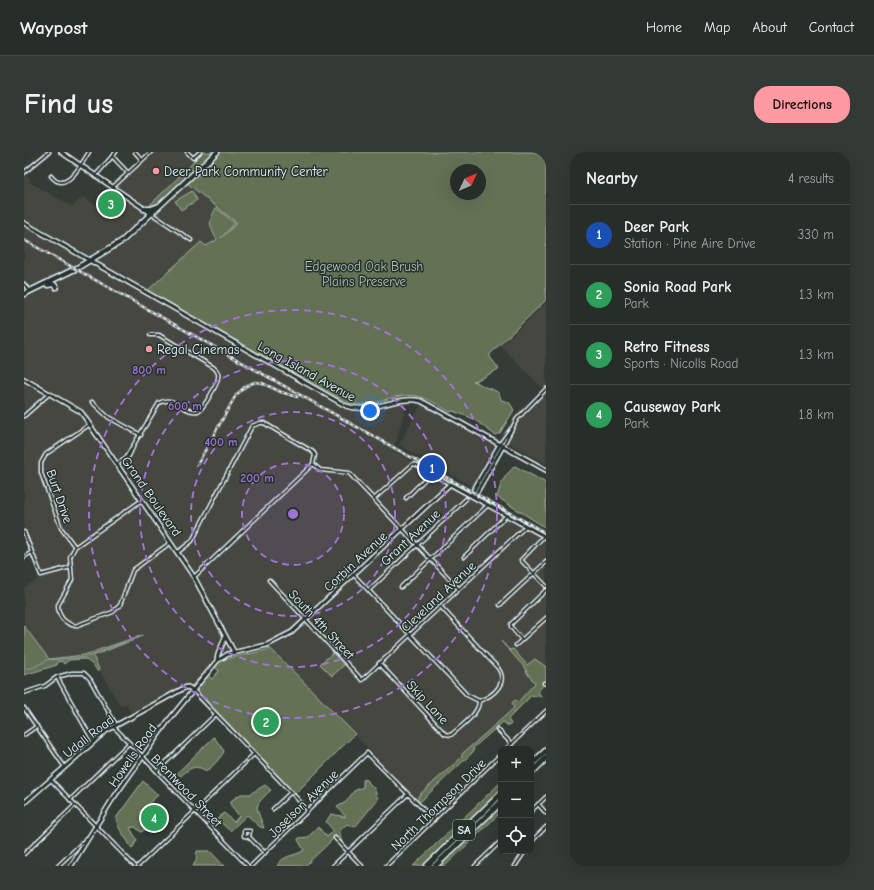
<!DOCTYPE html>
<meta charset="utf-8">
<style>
:root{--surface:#272d28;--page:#333934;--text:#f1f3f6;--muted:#a4a8a8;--line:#434945;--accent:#ff9aa2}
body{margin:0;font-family:"Comic Neue",sans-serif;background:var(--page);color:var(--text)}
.controls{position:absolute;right:12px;bottom:12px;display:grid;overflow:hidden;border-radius:8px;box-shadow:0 4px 16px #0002}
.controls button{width:36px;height:36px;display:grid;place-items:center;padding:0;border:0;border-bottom:1px solid var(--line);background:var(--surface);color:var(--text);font:20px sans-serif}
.compass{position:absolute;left:426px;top:12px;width:36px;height:36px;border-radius:50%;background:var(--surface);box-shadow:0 4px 16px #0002;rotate:46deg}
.you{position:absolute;left:346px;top:259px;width:14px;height:14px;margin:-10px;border:3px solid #fff;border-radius:50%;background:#1a73e8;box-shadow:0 0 0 6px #1a73e833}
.badge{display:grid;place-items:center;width:26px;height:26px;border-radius:50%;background:var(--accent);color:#fff;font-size:13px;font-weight:700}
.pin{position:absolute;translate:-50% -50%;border:2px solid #fff;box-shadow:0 1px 4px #0006}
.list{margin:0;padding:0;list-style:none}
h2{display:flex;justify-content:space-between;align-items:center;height:52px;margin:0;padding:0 16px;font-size:17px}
h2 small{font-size:13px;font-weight:400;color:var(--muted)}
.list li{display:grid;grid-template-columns:26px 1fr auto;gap:12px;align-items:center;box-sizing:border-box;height:60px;padding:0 16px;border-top:1px solid var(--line)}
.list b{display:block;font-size:15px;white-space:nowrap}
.list p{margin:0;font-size:13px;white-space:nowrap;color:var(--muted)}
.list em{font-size:13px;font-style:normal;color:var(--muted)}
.icon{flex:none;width:22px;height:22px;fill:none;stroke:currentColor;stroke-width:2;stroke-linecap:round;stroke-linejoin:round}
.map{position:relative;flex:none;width:522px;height:714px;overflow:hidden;border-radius:16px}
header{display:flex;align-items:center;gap:24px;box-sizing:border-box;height:56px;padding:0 20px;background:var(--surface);border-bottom:1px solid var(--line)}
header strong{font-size:19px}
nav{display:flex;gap:22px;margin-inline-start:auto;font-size:14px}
.intro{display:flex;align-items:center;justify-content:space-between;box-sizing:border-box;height:96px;padding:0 24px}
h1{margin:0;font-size:28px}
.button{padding:10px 18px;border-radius:16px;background:var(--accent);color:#111;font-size:14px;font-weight:700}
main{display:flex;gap:24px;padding:0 24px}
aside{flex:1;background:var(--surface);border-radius:16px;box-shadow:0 4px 16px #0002}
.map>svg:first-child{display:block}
.built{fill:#44463f}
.green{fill:#637254;stroke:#a6b2a6;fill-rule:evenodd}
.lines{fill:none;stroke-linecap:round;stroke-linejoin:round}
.stream{stroke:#89a0a6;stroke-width:1}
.street-casing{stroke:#e8f1f8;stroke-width:5}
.secondary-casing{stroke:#e8f1f8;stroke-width:6}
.primary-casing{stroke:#e8f1f8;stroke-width:7}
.highway-casing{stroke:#e8f1f8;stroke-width:8}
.street{stroke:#26332d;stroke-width:2}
.secondary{stroke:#26332d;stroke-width:3}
.primary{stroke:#26332d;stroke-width:4}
.highway{stroke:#26332d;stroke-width:5}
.rail-casing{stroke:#e8f1f8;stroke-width:2.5}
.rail{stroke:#26332d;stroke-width:1;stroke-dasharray:3;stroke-linecap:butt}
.ring{fill:none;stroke:#a171d3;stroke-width:2;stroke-dasharray:7 5}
.poi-dot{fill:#ff9aa2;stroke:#26332d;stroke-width:1.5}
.labels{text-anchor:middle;stroke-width:3;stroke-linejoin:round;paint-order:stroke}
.shield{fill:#26332d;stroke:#aeb8bb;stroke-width:1}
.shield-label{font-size:12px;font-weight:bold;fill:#e8f1f8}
.poi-label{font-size:13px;fill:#e8f1f8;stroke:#26332d;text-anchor:start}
.park-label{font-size:13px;fill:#b3beb6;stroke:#26332d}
.street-label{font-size:13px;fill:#e8f1f8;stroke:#26332d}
.centre{fill:#a171d3;stroke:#26332d;stroke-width:2}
.ring-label{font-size:12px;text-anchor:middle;font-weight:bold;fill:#a171d3;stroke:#26332d;stroke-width:3;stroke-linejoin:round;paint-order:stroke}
</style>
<header>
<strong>Waypost</strong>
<nav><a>Home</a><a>Map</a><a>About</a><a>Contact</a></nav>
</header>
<div class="intro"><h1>Find us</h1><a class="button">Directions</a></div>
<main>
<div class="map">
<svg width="522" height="714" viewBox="0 0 522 714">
<rect width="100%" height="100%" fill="#343c35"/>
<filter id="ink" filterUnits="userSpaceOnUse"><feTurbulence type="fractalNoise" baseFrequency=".025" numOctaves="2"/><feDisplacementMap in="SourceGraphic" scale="8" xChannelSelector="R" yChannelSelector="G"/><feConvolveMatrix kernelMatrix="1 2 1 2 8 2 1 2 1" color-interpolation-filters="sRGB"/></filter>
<g filter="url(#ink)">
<!-- built -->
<path class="built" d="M 126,0 L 162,0 L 169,7 L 171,7 L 179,15 L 163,31 L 213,70 L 199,85 L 182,94 L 123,139 L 323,252 L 341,255 L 384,245 L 371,295 L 374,300 L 390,312 L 522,385 L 522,526 L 393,648 L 248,497 L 196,501 L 174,528 L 108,563 L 102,552 L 97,555 L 65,501 L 30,513 L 0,473 L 0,436 L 18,424 L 0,380 L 0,17 L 3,20 L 1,22 L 7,27 L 5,30 L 48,54 L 59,45 L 72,53 Z
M 522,151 L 522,312 L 477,287 L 449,335 L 375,293 L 397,252 L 471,293 L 494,259 L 519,237 L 477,194 Z"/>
<!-- green -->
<path class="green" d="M 178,0 L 522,0 L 522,148 L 466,202 L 466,205 L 475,217 C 466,221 459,227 449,229 C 453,230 457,233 461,235 C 470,239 475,237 477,248 L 485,250 L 490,258 L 476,281 L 471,283 L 450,267 L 429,259 L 426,260 C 415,254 405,246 392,244 C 369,240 351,257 324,251 L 123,139 L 177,90 L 182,94 L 193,88 C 185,73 184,71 192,56 L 211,71 L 197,86 L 213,71 L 164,32 L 180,16 L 177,12 L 140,47 L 130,54 L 126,53 L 164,16 ZM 432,18 L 456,18 L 456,42 L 432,42 Z
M 168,39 L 173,48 L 157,58 L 151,49 Z
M 491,314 L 522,331 L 522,376 L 473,345 C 477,330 480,324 491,314 Z
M 0,474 L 25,507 L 60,503 L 118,483 L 119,484 L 69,504 L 75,517 L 74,520 L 70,514 L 61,507 L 45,508 L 40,512 L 38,509 L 33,510 L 33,513 L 0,523 Z
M 477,489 L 485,498 L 489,497 L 503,513 L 511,507 L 522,515 L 522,530 L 514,539 L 517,545 L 506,543 L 505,546 L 484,567 L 487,572 L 485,574 L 479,570 L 449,596 L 450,599 L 396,650 L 394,649 L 394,644 L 438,605 L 438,602 L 490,556 L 488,551 L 491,548 L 494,550 L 511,531 L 503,521 L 501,516 Z
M 247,497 L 331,582 L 270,643 L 164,537 L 181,520 L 188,527 L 195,519 L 190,514 L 197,508 Z
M 309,501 L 320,513 L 308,524 L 296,512 Z
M 190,585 L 200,599 C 199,603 187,617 182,619 C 172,612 165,616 157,624 L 153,621 Z
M 341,627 L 350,636 L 354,647 L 331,675 L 323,672 L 317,677 L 316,683 L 318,690 L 315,692 L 309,687 L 281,714 L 253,714 C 259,702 271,705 280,698 L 274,688 L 275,686 L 284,685 L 294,675 L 303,685 L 309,678 L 302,670 L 307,662 L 322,665 L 313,655 L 322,650 L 330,639 L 339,635 L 339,628 Z
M 119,629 L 134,643 L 116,660 L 127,674 L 117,680 L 111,675 L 106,676 L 113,688 L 108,697 C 103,686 94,679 92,666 Z
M 477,630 L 477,640 L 401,714 L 389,714 Z
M 241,633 L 247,638 C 228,656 232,653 240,676 L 236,675 L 223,663 L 206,679 L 193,667 L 200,661 L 210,670 L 215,664 L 206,652 L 208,648 L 217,642 L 226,642 Z
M 477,652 L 477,660 L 421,714 L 414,714 Z
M 173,699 L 186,699 L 200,714 L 169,714 L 172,709 Z"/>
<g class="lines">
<!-- stream -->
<path class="stream" d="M 0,516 L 8,516 L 23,508 L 63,505 L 101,490"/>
<defs>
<path id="street" d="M 111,0 L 118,8
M 163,0 L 169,6 L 176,0
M 88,4 L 104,21
M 2,19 L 25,0
M 0,21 L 1,20
M 27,24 C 42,43 58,11 65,0
M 71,24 L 92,0
M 89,35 L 127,0
M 128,62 L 167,88
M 0,132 L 5,139
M 68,250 L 84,265 L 117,283
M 0,264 L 25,242
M 476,292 L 487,277
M 479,294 L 493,267 L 522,237
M 101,307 L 135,251 C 151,242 159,262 174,259 C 180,256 193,233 194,226 C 195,222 193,218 189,215 L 135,183 L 126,183
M 93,312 L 105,304 L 110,293
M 289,312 L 296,318 L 325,321 L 435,437
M 382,346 L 407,321
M 350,347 L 389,312 L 393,313 L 426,332
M 118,348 L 51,395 L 46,405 L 48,428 L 34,453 C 34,464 40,471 51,474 L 89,460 L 96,453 L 109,418 L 146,391
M 0,380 L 17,423 L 47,415
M 520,384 L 497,408 L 522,434
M 51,395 L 37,376 L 17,321 L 17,311 L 22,302 L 65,273
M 154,400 L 168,389 L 228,274 L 236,271 L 240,271 L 289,300 L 291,303 L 289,312 L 170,425
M 0,405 L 8,400
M 440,405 L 483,363
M 330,423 L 443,543 L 455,549
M 245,428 L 338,528 L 502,374
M 377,435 L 464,353
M 345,438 L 442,347
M 476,453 L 522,410
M 416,454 L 474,516 C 485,531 469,544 455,549
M 498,488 L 487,475 L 487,472 L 522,438
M 492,493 L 522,466
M 355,511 L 421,582 L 427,583 C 437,574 454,563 455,550
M 33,525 L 69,589
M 520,531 L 522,532
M 169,538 L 284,658
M 0,541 L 21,534 L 33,525 L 48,521 L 60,521 L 66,527 L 92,573
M 0,556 L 40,614
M 90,575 L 224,714
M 473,577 L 488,592
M 0,583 L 13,574
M 482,597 L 522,559
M 133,619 L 192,562
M 27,628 L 111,714
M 46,648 L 105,591
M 514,652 L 522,661
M 249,657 L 267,640
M 507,659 L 522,645
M 225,685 L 220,684 L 220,679 L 226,679 L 225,685 L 241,701
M 311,686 L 338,714
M 507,690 L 522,675
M 0,702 L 51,653
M 34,714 L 63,686
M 114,714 L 230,602
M 227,714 L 343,601 L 410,668
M 309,714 L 384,642
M 362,714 L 477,602
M 451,714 L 477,689
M 491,714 L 501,699"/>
<path id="secondary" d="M 37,0 L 128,62
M 0,71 L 322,254 C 348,263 371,243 397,249 L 522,318
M 0,227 L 57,260 L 170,425 L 210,500
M 447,343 L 476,292
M 450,345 L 479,294
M 193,509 C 193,499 200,493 201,484
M 0,651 L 82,579 L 160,536 L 164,535 L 169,538
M 47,714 L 88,648 L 144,569 L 193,509 L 204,502 L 243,493 L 268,480 L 426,332 L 522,385"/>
<path id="primary" d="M 120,57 L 127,57 L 135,54
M 24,133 L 29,132 L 32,135
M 0,142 L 53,116 L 98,89 L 193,0"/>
<path id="highway" d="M 507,613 L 522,599
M 507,621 L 522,606
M 403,714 L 477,642
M 411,714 L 477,650"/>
</defs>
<!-- street casing -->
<use href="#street" class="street-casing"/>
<!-- secondary casing -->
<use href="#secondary" class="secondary-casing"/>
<!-- primary casing -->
<use href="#primary" class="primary-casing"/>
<!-- highway casing -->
<use href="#highway" class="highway-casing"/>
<!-- street -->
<use href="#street" class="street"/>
<!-- secondary -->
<use href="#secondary" class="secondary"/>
<!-- primary -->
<use href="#primary" class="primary"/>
<!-- highway -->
<use href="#highway" class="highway"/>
<defs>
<path id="rail" d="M 0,88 L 522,381
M 173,313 L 212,243 L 222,234 L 231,230 L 238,231 L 257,240 L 273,245"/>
</defs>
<!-- rail casing -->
<use href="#rail" class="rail-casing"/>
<!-- rail -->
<use href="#rail" class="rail"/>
</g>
</g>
<!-- distance rings -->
<circle cx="269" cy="362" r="51" fill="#a171d3" fill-opacity=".12"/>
<g class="ring">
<circle cx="269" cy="362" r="51"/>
<circle cx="269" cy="362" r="102"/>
<circle cx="269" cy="362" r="153"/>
<circle cx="269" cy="362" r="204"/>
</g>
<!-- markers -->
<g class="poi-dot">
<circle cx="132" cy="19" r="4"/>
<circle cx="125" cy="197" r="4"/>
</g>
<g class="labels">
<!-- shield labels -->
<rect class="shield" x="429" y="668" width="22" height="20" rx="3"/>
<g class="shield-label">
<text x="440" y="682">SA</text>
</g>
<!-- poi labels -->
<g class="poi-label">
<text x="140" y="24">Deer Park Community Center</text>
<text x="133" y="202">Regal Cinemas</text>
</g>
<!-- park labels -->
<g class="park-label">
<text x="340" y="119">Edgewood Oak Brush<tspan x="340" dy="15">Plains Preserve</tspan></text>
</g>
<!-- street labels -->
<g class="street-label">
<text transform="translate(283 219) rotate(29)" y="5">Long Island Avenue</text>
<text transform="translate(36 344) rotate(71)" y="5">Burt Drive</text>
<text transform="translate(128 344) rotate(55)" y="5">Grand Boulevard</text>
<text transform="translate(386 385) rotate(-43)" y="5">Grant Avenue</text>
<text transform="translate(331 409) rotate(-43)" y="5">Corbin Avenue</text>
<text transform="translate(414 444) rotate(-43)" y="5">Cleveland Avenue</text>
<text transform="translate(298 472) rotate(47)" y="5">South 4th Street</text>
<text transform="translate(404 550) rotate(47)" y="5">Skip Lane</text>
<text transform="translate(64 584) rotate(-38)" y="5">Udall Road</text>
<text transform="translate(108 603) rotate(-55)" y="5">Howells Road</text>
<text transform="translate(163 638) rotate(46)" y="5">Brentwood Street</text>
<text transform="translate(279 651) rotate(-44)" y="5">Joselson Avenue</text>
<text transform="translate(414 652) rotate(-44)" y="5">North Thompson Drive</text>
</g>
</g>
<circle cx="269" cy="362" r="6" class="centre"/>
<g class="ring-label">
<text x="125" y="222">800 m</text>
<text x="161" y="258">600 m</text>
<text x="197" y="294">400 m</text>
<text x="233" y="330">200 m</text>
</g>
</svg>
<div class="controls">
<button>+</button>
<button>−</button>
<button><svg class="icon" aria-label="locate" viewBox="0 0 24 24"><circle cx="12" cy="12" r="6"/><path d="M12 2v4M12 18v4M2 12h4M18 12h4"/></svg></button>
</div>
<svg class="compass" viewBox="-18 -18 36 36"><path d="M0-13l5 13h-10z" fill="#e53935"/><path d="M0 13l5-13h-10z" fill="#a4a8a8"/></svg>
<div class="you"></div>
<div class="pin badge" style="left:408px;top:316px;background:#1a4fb4">1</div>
<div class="pin badge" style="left:242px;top:570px;background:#2e9e5b">2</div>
<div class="pin badge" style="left:87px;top:52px;background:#2e9e5b">3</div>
<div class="pin badge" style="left:130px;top:666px;background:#2e9e5b">4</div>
</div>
<aside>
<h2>Nearby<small>4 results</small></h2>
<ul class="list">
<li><span class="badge" style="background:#1a4fb4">1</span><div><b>Deer Park</b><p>Station · Pine Aire Drive</p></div><em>330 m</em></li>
<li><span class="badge" style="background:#2e9e5b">2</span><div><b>Sonia Road Park</b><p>Park</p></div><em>1.3 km</em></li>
<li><span class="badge" style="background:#2e9e5b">3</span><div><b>Retro Fitness</b><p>Sports · Nicolls Road</p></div><em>1.3 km</em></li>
<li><span class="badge" style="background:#2e9e5b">4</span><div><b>Causeway Park</b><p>Park</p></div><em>1.8 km</em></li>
</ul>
</aside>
</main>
